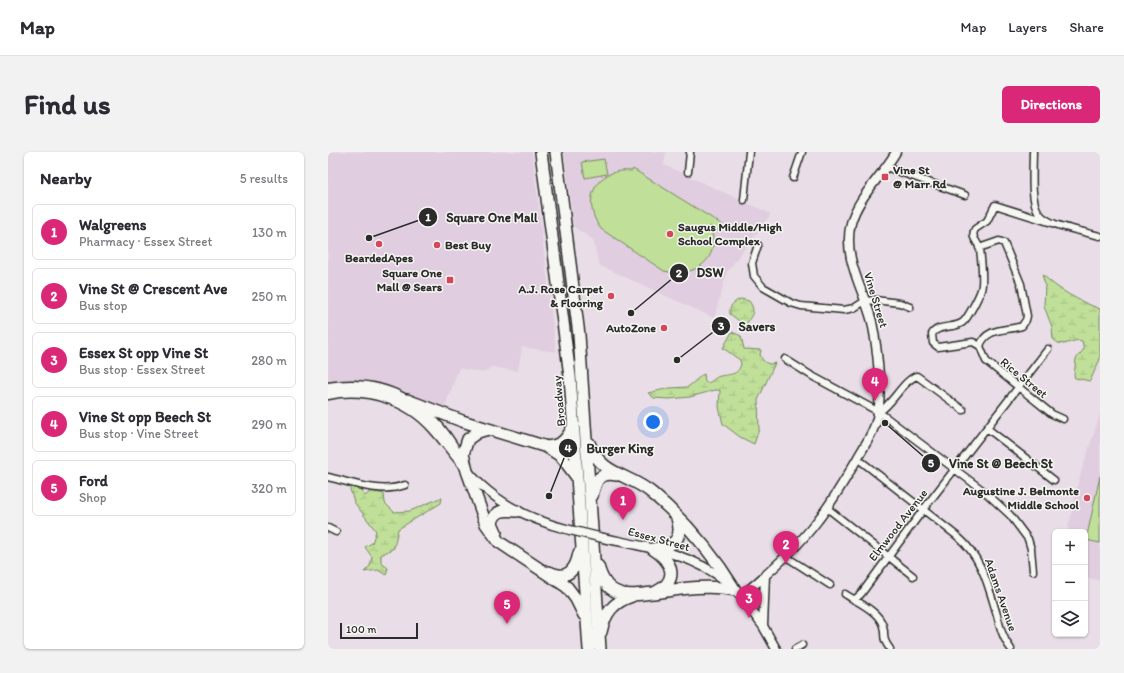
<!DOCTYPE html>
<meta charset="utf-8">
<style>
:root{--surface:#fff;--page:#f2f2f3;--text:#2b2b33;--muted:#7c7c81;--line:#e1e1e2;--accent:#db2777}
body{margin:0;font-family:Itim,sans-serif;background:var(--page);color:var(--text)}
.controls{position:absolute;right:12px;bottom:12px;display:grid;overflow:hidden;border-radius:6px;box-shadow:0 1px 3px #0004}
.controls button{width:36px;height:36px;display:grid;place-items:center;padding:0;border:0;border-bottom:1px solid var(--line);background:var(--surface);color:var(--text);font:20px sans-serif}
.scale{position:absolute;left:12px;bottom:10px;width:78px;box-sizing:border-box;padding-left:4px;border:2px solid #2b2b2b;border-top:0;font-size:11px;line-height:14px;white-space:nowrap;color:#2b2b2b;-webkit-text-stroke:3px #f6f6f2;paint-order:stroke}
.you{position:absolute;left:325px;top:270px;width:14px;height:14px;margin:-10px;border:3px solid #fff;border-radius:50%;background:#1a73e8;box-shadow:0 0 0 6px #1a73e833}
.badge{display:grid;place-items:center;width:26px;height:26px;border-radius:50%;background:var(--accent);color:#fff;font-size:13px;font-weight:700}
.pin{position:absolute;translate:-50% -33px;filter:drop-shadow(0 1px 2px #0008)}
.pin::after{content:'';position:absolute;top:21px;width:14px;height:12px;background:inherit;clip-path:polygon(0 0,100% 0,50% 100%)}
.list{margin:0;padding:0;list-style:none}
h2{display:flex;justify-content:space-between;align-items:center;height:52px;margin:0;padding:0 16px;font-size:17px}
h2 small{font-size:13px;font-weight:400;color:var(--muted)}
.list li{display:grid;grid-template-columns:26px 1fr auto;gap:12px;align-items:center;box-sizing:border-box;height:56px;margin:0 8px 8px;padding:0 8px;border:1px solid var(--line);border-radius:6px}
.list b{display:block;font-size:15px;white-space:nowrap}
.list p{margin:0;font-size:13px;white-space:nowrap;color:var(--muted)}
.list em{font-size:13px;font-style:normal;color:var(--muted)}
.icon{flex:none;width:22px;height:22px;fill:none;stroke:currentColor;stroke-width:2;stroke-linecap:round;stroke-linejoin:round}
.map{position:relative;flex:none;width:772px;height:497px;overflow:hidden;border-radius:6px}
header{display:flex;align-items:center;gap:24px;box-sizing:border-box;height:56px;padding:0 20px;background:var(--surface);border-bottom:1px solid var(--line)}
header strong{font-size:19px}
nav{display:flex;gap:22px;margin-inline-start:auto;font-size:14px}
.intro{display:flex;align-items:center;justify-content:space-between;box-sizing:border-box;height:96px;padding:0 24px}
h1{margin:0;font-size:28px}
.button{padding:10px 18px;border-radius:6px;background:var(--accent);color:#fff;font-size:14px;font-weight:700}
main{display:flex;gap:24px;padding:0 24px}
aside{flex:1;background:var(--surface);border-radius:6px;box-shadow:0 1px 3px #0004}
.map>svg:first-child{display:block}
.built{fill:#e0cddf}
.wetland{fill:url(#wetland-marsh);stroke:#768662}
.pitch{fill:#c0e099;stroke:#768662}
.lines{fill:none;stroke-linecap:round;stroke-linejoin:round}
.street-casing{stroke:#2b2b2b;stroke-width:9}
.secondary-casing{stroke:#2b2b2b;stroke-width:11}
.highway-casing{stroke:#2b2b2b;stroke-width:14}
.street{stroke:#f6f6f2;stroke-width:6}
.secondary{stroke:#f6f6f2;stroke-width:8}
.highway{stroke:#f6f6f2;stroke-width:11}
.secondary-bridge-casing{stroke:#2b2b2b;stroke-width:11;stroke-linecap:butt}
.secondary-bridge{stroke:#f6f6f2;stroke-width:8}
.poi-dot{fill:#d1495b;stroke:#f6f6f2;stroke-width:1.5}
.labels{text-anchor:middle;stroke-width:3;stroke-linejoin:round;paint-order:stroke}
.poi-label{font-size:12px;font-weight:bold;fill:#2b2b2b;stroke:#f6f6f2;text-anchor:end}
.street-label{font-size:12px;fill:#2b2b2b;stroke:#f6f6f2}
.leader{fill:none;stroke:#2b2b2b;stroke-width:1.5}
.callout-dot{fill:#2b2b2b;stroke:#f6f6f2;stroke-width:1.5}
.mark-label{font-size:12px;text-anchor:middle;font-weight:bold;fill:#fff}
.callout-label{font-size:13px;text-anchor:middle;font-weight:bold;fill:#2b2b2b;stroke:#f6f6f2;stroke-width:3;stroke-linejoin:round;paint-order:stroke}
</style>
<header>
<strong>Map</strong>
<nav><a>Map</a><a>Layers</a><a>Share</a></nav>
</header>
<div class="intro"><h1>Find us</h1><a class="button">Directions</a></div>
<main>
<aside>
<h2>Nearby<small>5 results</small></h2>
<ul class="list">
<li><span class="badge">1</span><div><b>Walgreens</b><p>Pharmacy · Essex Street</p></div><em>130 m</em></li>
<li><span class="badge">2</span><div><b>Vine St @ Crescent Ave</b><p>Bus stop</p></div><em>250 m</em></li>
<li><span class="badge">3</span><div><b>Essex St opp Vine St</b><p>Bus stop · Essex Street</p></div><em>280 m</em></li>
<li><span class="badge">4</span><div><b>Vine St opp Beech St</b><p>Bus stop · Vine Street</p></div><em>290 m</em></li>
<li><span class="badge">5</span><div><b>Ford</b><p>Shop</p></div><em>320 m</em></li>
</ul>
</aside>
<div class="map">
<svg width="772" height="497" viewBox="0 0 772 497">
<defs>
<pattern id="wetland-marsh" width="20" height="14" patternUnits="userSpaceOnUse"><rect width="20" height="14" fill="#c0e099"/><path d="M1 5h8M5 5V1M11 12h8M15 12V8" fill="none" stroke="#a5c084"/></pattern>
</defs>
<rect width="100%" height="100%" fill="#e9dee7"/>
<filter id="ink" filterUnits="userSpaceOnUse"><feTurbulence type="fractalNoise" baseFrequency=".025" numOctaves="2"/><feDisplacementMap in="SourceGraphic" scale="8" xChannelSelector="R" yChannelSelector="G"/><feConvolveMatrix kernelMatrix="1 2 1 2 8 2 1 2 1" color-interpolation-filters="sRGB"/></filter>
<g filter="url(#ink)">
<!-- built -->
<path class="built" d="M 0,0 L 204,0 L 228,200 L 194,195 L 190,219 L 164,215 L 155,221 L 131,216 L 117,254 L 45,231 L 0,229 Z
M 236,0 L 338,0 L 336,13 L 443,62 L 399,120 L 386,166 L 271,113 L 265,88 L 246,75 Z
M 772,262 L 772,429 L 757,425 L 757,380 L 739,380 L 752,324 Z"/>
<!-- wetland -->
<path class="wetland" d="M 714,122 C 730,138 751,149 772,157 L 772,207 L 762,229 L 747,226 L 746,223 L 748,207 L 756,197 L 754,189 L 750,188 L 736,192 L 730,191 L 725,187 L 724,175 L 716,154 L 717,133 Z
M 413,147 L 421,149 C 430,161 421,164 418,174 L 402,162 C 401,154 405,150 413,147 Z
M 404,180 L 413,184 L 416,197 L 433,198 L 432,203 C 435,210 440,214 447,211 L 430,248 L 431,277 L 426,292 L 412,285 L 395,272 L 391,255 L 392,238 L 387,238 L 362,245 L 341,247 L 326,246 L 320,241 L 342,236 L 360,235 L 374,223 L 376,222 L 377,230 L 380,231 C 384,230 387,225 392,224 C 401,222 410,224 413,212 L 412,208 L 395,196 Z
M 21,334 L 31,336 L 37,344 L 43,339 L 56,342 L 57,351 L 66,360 L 82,359 L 112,346 L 114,346 L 113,351 L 70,377 L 66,396 L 53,403 L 53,411 L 60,416 L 58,423 L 50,418 L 36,420 L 42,414 L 44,405 L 37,395 L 44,391 L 48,379 L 26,350 Z"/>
<!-- pitch -->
<path class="pitch" d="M 276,7 L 279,22 L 257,26 L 254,10 Z
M 305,17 L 395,73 L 391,79 L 382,74 C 395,106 367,127 336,119 L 273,77 C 252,49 267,15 304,19 Z
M 772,324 L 772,391 L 758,388 Z"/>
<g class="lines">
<defs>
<path id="street" d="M 705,0 C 703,72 704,67 772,84
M 558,15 L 637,43
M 360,20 L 362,0
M 465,26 L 474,0
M 416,48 L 421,0
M 430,93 L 424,111 L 426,124 L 435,135 L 463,151 L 473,154 L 516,158 L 526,156 L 537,149 L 547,148 L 572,151 L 582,155
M 651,96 L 671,89 L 676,91 L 693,132 L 699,164 L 698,168 L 694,174 C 679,179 658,175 652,194
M 652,194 L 645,190 L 610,195 L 605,191 L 604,182 C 610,172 627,177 635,170 C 640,166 651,144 653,138 C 656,129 653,106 652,97 C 650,89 642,86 647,77 L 659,69 L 667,53 L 724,71
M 652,194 L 658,209 L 724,262 L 735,267
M 457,207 L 484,224 L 551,260 L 657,340 L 682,363 L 700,387 L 703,397 L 705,419
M 551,260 C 564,253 576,227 589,224 L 635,258
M 660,277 L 726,328
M 529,306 L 629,384 C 654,405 660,433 669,463 C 672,475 675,487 683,497
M 0,325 C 26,331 52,342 77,333
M 499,356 L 585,424
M 0,376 L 8,380
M 457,404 L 502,433
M 517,442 C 529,450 551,459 555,474 C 558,486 553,484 562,497
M 526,448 L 533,442 L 595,358 L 720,197
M 467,497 L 474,493"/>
<path id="secondary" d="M 0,235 C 58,225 103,253 130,302
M 0,243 C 38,235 80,248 105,277 C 122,296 135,316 153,333 C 178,356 209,370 242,378
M 275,386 C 318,395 364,401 399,430
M 410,441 L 435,474 L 448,497
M 413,444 C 440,422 469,396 490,368 C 505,349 517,328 529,307 C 536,294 546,281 549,266 C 555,243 549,194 544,170 C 536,138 514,106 523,71 C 530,45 554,24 568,0
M 435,474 L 437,423"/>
<path id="highway" d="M 213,0 L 242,224 L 261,497
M 228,0 L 251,183 L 272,497
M 79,248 L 134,269 L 219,295 L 233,304 L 248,324
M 160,277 L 150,280 L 140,287 L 135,302 L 139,319 L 158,372 L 171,390 L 239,435 L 248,447 L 256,463
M 261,291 C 273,324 300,321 324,341 C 356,368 385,402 407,438
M 219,295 C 235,293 239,287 246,273
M 264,344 C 268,327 271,320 289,323
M 168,380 L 164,371 C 167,357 177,358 189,359
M 325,397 C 344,409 352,428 328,440
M 325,397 C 345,395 356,388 349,366
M 270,414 C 273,425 278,436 289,440 C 300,445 313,442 325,441 C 352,437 381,432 407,438
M 221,420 C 239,429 248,418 251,401
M 273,480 C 277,461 285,450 304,444"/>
</defs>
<!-- street casing -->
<use href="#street" class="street-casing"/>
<!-- secondary casing -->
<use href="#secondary" class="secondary-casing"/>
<!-- highway casing -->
<use href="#highway" class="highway-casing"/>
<!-- street -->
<use href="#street" class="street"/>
<!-- secondary -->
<use href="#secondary" class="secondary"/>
<!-- highway -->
<use href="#highway" class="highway"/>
<defs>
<path id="secondary-bridge" d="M 242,378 L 275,386"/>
</defs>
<!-- secondary-bridge casing -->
<use href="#secondary-bridge" class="secondary-bridge-casing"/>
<!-- secondary-bridge -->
<use href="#secondary-bridge" class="secondary-bridge"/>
</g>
</g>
<!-- markers -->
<g class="poi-dot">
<rect x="553" y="21" width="8" height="8" rx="2"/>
<circle cx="342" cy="82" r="4"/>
<circle cx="51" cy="92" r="4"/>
<circle cx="109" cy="93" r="4"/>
<rect x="118" y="124" width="8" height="8" rx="2"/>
<circle cx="283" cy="144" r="4"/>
<circle cx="336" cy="176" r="4"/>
<circle cx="759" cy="346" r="4"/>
</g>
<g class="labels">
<!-- poi labels -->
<g class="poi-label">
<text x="565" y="22" text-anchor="start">Vine St<tspan x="565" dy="14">@ Marr Rd</tspan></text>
<text x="350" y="79" text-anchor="start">Saugus Middle/High<tspan x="350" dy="14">School Complex</tspan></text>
<text x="117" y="97" text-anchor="start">Best Buy</text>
<text x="51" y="110" text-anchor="middle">BeardedApes</text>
<text x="114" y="125">Square One<tspan x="114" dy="14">Mall @ Sears</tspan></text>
<text x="275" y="141">A.J. Rose Carpet<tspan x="275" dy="14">&amp; Flooring</tspan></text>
<text x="328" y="180">AutoZone</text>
<text x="751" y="343">Augustine J. Belmonte<tspan x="751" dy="14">Middle School</tspan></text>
</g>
<!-- street labels -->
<g class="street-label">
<text transform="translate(548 148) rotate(73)" y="4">Vine Street</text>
<text transform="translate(696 226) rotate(39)" y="4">Rice Street</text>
<text transform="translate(231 249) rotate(-95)" y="4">Broadway</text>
<text transform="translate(570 373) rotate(-52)" y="4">Elmwood Avenue</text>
<text transform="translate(331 387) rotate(15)" y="4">Essex Street</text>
<text transform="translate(673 443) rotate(71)" y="4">Adams Avenue</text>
</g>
</g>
<!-- callouts -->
<path class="leader" d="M41 86L100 65M303 161L351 121M349 208L393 174M221 344L240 296M557 271L603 311"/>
<g class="callout-dot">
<circle cx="41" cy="86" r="4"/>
<circle cx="303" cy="161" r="4"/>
<circle cx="349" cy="208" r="4"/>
<circle cx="221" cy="344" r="4"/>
<circle cx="557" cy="271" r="4"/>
<circle cx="100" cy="65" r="10"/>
<circle cx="351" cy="121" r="10"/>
<circle cx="393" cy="174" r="10"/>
<circle cx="240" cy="296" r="10"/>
<circle cx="603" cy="311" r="10"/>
</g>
<g class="mark-label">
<text x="100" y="69">1</text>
<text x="351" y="125">2</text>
<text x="393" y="178">3</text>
<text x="240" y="300">4</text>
<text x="603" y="315">5</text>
</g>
<g class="callout-label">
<text x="164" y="70">Square One Mall</text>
<text x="382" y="125">DSW</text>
<text x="429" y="179">Savers</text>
<text x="292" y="301">Burger King</text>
<text x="673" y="316">Vine St @ Beech St</text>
</g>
</svg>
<div class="controls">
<button>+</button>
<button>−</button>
<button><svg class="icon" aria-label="layers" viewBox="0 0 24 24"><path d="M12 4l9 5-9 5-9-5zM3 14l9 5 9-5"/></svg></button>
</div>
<div class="scale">100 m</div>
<div class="you"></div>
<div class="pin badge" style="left:295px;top:368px">1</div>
<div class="pin badge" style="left:458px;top:412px">2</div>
<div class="pin badge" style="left:421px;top:466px">3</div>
<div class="pin badge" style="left:547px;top:249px">4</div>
<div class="pin badge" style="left:179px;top:472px">5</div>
</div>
</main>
